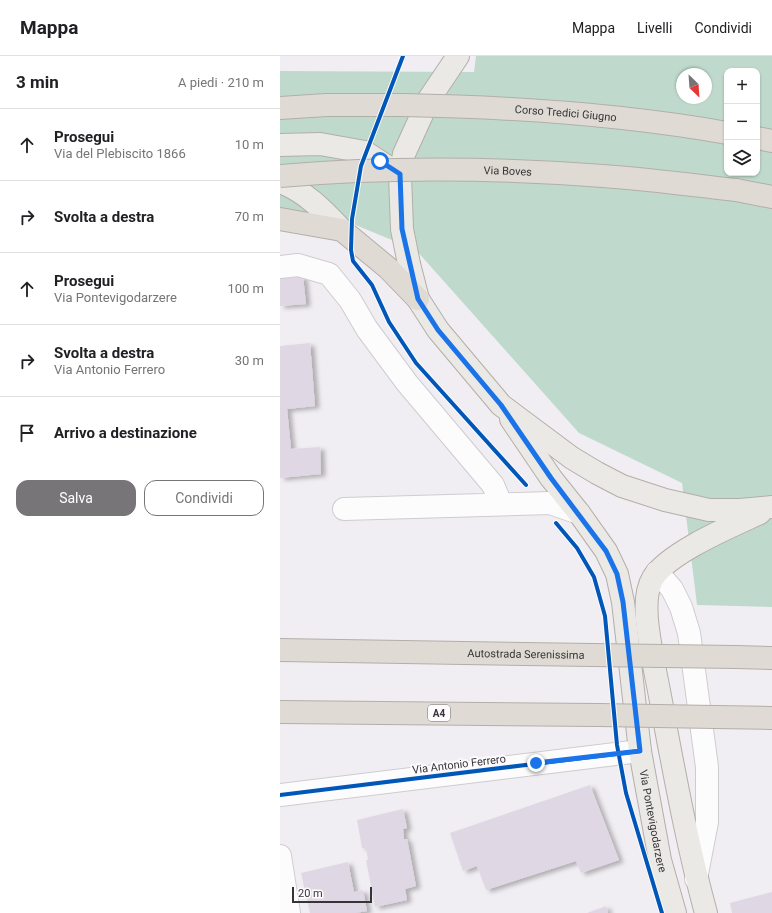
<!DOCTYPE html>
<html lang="it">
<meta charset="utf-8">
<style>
:root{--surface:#fff;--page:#f6f6f6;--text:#202124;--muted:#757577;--line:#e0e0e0;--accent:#787579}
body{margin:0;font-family:Roboto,sans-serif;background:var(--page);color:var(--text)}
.controls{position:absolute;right:12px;top:12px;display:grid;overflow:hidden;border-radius:8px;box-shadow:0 1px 3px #0004}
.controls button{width:36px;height:36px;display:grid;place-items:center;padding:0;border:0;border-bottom:1px solid var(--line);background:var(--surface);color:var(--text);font:20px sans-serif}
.compass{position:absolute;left:396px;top:12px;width:36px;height:36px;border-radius:50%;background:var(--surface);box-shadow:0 1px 3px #0004;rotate:155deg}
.scale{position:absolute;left:12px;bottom:10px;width:80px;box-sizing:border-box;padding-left:4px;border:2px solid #373438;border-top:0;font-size:11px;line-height:14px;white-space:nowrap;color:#373438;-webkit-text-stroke:3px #fdfbfe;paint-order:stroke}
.stop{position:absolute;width:12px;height:12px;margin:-9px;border:3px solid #1a73e8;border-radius:50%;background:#fff}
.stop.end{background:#1a73e8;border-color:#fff;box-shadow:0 1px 4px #0008}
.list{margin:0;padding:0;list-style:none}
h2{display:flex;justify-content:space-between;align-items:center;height:52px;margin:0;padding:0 16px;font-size:17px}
h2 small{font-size:13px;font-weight:400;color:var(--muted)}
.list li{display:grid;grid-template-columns:26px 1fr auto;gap:12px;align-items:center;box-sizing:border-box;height:72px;padding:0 16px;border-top:1px solid var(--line)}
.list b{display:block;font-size:15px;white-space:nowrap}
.list p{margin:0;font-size:13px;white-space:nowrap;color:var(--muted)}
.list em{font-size:13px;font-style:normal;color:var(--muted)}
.actions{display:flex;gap:8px;padding:12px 16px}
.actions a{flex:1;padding:9px 0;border:1px solid var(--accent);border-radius:12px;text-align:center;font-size:14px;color:var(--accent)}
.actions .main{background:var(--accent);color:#fff}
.icon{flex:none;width:22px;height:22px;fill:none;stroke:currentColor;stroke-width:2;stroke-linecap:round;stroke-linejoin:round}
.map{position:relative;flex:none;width:492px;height:857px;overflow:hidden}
header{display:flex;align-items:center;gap:24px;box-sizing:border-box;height:56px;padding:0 20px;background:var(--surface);border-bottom:1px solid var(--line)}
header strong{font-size:19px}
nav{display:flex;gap:22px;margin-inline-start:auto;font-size:14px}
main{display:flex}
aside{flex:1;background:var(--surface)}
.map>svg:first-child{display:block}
.green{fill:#bfdacc;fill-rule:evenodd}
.building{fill:#e0d7e4;filter:url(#shadow)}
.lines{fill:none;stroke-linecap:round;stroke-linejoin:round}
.minor-casing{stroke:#cfccd0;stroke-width:24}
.major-casing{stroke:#b3aea8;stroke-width:24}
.highway-casing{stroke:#b3aea8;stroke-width:24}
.minor{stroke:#fdfcfd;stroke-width:22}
.major{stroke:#ebe9e5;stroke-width:22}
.highway{stroke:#dfdbd4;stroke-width:22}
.highway-bridge-casing{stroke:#b3aea8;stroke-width:24;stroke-linecap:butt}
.highway-bridge{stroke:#dfdbd4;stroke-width:22}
.cycleway-casing{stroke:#fdfbfe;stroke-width:6}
.cycleway{stroke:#0057b8;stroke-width:4}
.route{stroke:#1a73e8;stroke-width:5}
.labels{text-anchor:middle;stroke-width:4;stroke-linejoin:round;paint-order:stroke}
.shield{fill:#fdfbfe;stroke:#727073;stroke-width:1}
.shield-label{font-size:10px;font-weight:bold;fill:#373438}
.street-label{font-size:11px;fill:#373438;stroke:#fdfbfe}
</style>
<header>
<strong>Mappa</strong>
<nav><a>Mappa</a><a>Livelli</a><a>Condividi</a></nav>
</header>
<main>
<aside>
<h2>3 min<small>A piedi · 210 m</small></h2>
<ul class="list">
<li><svg class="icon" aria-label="ahead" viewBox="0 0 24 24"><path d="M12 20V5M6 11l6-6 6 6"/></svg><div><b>Prosegui</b><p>Via del Plebiscito 1866</p></div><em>10 m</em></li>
<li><svg class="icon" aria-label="right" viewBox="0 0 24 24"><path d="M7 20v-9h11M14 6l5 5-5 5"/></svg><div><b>Svolta a destra</b></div><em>70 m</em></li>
<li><svg class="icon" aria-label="ahead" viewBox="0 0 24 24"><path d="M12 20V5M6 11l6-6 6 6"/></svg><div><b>Prosegui</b><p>Via Pontevigodarzere</p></div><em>100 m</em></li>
<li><svg class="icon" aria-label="right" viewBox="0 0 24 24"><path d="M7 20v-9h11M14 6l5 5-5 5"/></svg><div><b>Svolta a destra</b><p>Via Antonio Ferrero</p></div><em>30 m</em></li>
<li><svg class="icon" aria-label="arrive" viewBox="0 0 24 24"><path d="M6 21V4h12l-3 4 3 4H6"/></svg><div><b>Arrivo a destinazione</b></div></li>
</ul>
<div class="actions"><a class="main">Salva</a><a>Condividi</a></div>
</aside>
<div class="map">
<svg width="492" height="857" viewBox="0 0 492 857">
<defs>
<filter id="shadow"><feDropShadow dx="4.5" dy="2.5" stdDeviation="2" flood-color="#0004"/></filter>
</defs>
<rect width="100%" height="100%" fill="#f1eef3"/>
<!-- green -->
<path class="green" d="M 196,0 L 492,0 L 492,551 L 417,549 L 402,427 L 299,377 L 136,194 L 61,163 L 0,152 L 0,15 L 194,16 ZM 447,15 L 477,15 L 477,117 L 447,117 ZM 402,18 L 426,18 L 426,42 L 402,42 Z"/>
<!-- building -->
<path class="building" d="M 23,220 L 26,248 L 0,250 L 0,222 Z
M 30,287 L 35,350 L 7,353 L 11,393 L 40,391 L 41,418 L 0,422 L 0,290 Z
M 310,729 L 339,804 L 301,817 L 296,805 L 206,834 L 197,810 L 183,815 L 170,777 Z
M 123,753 L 127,772 L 123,773 L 124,783 L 127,783 L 136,830 L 125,833 L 127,844 L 95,851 L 86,804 L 88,804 L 86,792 L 82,792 L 77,764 Z
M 68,806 L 74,836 L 83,834 L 87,855 L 75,857 L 30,857 L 21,817 Z
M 492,836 L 492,857 L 452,857 L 450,847 Z
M 326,850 L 328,857 L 307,857 Z"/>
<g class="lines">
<defs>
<path id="minor" d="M 0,211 L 18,209 L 49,218 L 70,244 L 87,273 L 127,327 L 213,429 L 221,448
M 64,453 L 270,447 L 299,457
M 377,516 L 392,533 L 401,551 L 409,577 L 427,711 L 427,766 L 416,823
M 0,739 L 360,695
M 0,800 L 9,857"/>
<g id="major">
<path d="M 178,0 L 149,43 L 124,98 L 120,119 L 122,173 L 129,208 L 138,243 L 158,274 L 221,349 L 292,402 L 317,417 L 342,430 L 385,444 L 429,454 L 460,454 L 492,451"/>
<path d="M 0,89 L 40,88 L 85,96 L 120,119"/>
<path d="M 0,126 C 25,135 44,155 62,174"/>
<path id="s1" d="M 231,363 L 271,422 L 299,457 L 326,495 L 337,518 L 343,546 L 360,695 L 380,804 L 395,857"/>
<path d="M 426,857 C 409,795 397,731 385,668 C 380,636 372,604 368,573 C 366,558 365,535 373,522 C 389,496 452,470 480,457"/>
</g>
<g id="highway">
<path d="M 0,52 L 46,49 L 123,49"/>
<path d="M 477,82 L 492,85"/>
<path d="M 456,134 L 492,141"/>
<path d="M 0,163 L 62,174 L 108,212 L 138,243"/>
<path id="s2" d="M 0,594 L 312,599"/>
<path d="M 456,601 L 492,602"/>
<path d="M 0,656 L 319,659"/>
<path d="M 435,661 L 492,662"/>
</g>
</defs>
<!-- minor casing -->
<use href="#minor" class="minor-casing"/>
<!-- major casing -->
<use href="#major" class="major-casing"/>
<!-- highway casing -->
<use href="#highway" class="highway-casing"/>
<!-- minor -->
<use href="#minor" class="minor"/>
<!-- major -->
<use href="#major" class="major"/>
<!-- highway -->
<use href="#highway" class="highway"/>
<defs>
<g id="highway-bridge">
<path id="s3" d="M 123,49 C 231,51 340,58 447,77"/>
<path id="s4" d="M 0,120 C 106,111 217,112 323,120 C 367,123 412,129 456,134"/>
<path d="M 312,599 L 456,601"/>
<path d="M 319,659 L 435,661"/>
</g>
</defs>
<!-- highway-bridge casing -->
<use href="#highway-bridge" class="highway-bridge-casing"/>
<!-- highway-bridge -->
<use href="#highway-bridge" class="highway-bridge"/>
<defs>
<path id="cycleway" d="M 123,0 L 81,110 L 72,163 L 71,194 L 73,205 L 92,229 L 109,266 L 136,307 L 246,429
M 276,467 L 297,492 L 314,521 L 325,560 L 337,689 L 346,737 L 382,857
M 0,739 L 360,695"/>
</defs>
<!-- cycleway casing -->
<use href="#cycleway" class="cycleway-casing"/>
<!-- cycleway -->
<use href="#cycleway" class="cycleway"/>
</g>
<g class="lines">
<!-- route -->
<path class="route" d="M 100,105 L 120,118 L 122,173 L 138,243 L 158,274 L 221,349 L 271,422 L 326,495 L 337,518 L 343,546 L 360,695 L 256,707"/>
</g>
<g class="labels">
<!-- shield labels -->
<rect class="shield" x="148" y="649" width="22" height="16" rx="3"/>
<g class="shield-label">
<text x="159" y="661">A4</text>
</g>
<!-- street labels -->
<g class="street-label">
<text dy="4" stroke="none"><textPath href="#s3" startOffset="163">Corso Tredici Giugno</textPath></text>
<text dy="4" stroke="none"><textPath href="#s4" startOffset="228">Via Boves</textPath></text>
<text dy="4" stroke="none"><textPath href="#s2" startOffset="246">Autostrada Serenissima</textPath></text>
<text transform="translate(179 708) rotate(-7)" y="4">Via Antonio Ferrero</text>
<text dy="4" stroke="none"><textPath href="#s1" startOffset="438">Via Pontevigodarzere</textPath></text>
</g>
</g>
</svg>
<div class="controls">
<button>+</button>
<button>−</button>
<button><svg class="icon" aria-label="layers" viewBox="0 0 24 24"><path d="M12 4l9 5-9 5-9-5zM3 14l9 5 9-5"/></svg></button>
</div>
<svg class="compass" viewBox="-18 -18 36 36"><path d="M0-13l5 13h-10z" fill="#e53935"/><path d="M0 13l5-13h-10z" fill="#757577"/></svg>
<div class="scale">20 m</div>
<div class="stop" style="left:100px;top:105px"></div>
<div class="stop end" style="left:256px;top:707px"></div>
</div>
</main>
